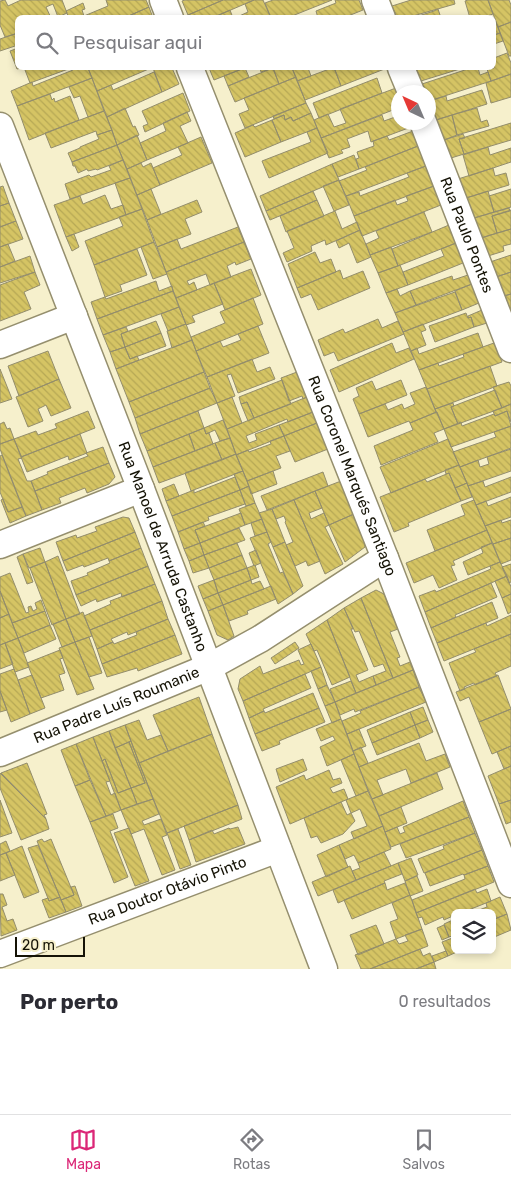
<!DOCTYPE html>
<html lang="pt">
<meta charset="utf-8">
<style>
:root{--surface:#fff;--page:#f2f2f3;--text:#2b2b33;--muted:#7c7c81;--line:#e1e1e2;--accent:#db2777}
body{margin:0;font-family:Rubik,sans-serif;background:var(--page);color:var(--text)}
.controls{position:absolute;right:15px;bottom:15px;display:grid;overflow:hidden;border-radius:8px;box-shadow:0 2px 8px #0003}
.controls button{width:45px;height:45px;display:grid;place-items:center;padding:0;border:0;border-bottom:1px solid var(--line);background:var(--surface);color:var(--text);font:25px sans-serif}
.compass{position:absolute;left:391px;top:85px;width:45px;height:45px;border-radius:50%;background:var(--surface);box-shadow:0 2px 8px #0003;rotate:316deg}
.scale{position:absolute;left:15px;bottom:12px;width:70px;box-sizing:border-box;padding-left:5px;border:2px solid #151306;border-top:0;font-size:14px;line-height:18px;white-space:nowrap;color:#151306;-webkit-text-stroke:4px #f6f0cc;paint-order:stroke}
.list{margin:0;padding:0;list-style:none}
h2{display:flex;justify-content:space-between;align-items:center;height:65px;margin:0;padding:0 20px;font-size:21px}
h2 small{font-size:16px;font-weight:400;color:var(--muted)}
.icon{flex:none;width:28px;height:28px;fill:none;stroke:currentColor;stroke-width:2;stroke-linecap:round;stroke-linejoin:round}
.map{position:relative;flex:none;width:511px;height:969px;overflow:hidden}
.search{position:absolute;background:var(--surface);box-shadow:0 2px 8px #0003;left:15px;right:15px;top:15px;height:55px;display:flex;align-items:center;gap:12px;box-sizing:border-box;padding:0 18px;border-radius:8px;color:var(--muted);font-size:19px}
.sheet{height:145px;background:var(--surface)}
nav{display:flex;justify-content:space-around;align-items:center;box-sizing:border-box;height:70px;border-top:1px solid var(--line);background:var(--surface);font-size:14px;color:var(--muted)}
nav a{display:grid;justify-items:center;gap:2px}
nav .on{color:var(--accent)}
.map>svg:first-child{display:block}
.building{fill:url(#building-back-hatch);stroke:#938d6c}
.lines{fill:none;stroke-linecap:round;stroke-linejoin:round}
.minor-casing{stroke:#958f6e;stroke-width:29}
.minor{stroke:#fff;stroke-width:26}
.labels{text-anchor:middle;stroke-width:4;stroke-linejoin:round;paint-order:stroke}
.street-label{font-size:15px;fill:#151306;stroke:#f6f0cc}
</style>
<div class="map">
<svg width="511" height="969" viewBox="0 0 511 969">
<defs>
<pattern id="building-back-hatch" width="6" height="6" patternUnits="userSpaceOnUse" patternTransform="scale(1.25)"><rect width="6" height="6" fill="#d5c464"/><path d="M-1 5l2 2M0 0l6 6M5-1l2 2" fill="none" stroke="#b6a855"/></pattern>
</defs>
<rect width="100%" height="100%" fill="#f6f0cc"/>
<!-- building -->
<path class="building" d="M 5,0 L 8,6 L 21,0 L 62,0 L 67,13 L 58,17 L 53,4 L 46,7 L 51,18 L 18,18 L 18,33 L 5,37 L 0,25 L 0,1 Z
M 106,0 L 146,0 L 149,7 L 124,18 L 69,18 L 66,11 L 83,3 L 85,9 L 82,10 L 84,16 L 108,6 Z
M 185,0 L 223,0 L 188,15 L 182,1 Z
M 223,0 L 254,0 L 212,18 L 189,18 L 188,15 Z
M 254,0 L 263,0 L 271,18 L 235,18 L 248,12 L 245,4 Z
M 273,0 L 332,0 L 287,18 L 271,18 L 265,3 Z
M 335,0 L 359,0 L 363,10 L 343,18 L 318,18 L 316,11 L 336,3 Z
M 411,0 L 454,0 L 455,4 L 406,18 L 397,18 L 392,6 Z
M 468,0 L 488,0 L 493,14 L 481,18 L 470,18 L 465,1 Z
M 488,0 L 509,0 L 511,5 L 511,22 L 498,27 Z
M 149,7 L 153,18 L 124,18 Z
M 438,9 L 441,18 L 412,18 L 434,11 Z
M 230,10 L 233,18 L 212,18 Z
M 494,17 L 500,33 L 494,35 L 493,18 Z
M 511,22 L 511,56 L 509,56 L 498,27 Z
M 18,33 L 18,45 L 0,51 L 0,39 Z
M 500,33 L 503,41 L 494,44 L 494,35 Z
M 18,48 L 18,68 L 21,68 L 17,69 L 10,51 Z
M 507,53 L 511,63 L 511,74 L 491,81 L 487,69 L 494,68 L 494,58 Z
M 31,68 L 71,68 L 30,83 L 25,70 Z
M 72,68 L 88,68 L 92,78 L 17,106 L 11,91 L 32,82 L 33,86 L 73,70 Z
M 88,68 L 151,68 L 97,91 Z
M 153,68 L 172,68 L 179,84 L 162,92 Z
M 209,68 L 244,68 L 214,80 Z
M 245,68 L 249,77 L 228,86 L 224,76 Z
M 260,68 L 292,68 L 296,77 L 279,84 L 273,68 L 261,72 Z
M 273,68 L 279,84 L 235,102 L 228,86 Z
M 292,68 L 308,68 L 311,76 L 297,81 Z
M 332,68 L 334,70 L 335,70 L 341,86 L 305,100 L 297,81 Z
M 342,68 L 387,68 L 341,86 L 335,70 Z
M 416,68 L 463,68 L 421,81 Z
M 471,68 L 478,68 L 480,75 L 488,72 L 491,81 L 429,101 L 428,92 L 425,92 L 422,84 Z
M 154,72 L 162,92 L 107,117 L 97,91 L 111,85 L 113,90 Z
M 511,74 L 511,97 L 491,103 L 486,83 Z
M 296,77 L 306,103 L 245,128 L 239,114 L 249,110 L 244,98 Z
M 92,78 L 104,111 L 88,117 L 80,96 L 74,98 L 69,87 Z
M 377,78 L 382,93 L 319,118 L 313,103 Z
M 396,88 L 398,95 L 398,108 L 321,138 L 314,120 L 328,114 L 334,127 L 346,123 L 340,109 Z
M 482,90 L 487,104 L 436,120 L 429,101 L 446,96 L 447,101 Z
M 183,93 L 190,111 L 145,132 L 143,126 L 148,124 L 142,111 Z
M 50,94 L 52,100 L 54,98 L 55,102 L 70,96 L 79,120 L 29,140 L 17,106 Z
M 306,103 L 311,113 L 293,121 L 291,117 L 285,120 L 284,115 L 274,119 L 273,116 Z
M 125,108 L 133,127 L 135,126 L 139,135 L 117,145 L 107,117 Z
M 477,108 L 481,122 L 487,120 L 489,126 L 457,135 L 452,115 Z
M 104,111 L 112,130 L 97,135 L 96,131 L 51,148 L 45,133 Z
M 187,112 L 191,121 L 180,126 L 188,143 L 147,160 L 140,143 L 166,131 L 163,123 Z
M 311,113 L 317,128 L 281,142 L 272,120 L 284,115 L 285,120 L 291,117 L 293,121 Z
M 382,115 L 384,121 L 398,116 L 398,122 L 409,122 L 411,127 L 371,142 L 368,131 L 347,139 L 350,147 L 341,150 L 343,153 L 329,158 L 321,138 Z
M 452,115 L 457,135 L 444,140 L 436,120 Z
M 272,120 L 281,142 L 245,157 L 235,133 L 253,125 L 255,127 Z
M 511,123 L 511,140 L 464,154 L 459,139 Z
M 317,128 L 328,153 L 269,178 L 262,161 L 311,142 L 307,132 Z
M 112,130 L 117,145 L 72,162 L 68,153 L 80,148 L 80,147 L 99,139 L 97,135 Z
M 413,131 L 418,146 L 359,169 L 356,159 L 359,158 L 357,152 L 374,146 L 373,141 L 387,136 L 389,140 Z
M 463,134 L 465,138 L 459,139 L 464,154 L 451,158 L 444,140 Z
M 137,135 L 147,160 L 127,169 L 117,145 Z
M 201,137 L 212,163 L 160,185 L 153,168 L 182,155 L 178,147 Z
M 117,145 L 123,160 L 97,170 L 96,169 L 88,171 L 87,169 L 78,173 L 75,166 L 73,166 L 72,162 Z
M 418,146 L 426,166 L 346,196 L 339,181 L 367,170 L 365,167 Z
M 488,147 L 490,155 L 511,148 L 511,162 L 469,176 L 463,155 Z
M 354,155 L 359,169 L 338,177 L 332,164 Z
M 123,160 L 130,178 L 70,199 L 65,184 L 89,175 L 91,177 L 111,170 L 109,166 Z
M 141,163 L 143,167 L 151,163 L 160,185 L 137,195 L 127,169 Z
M 332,164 L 339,180 L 266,211 L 260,196 Z
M 426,166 L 434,186 L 354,216 L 346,196 L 359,192 L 360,196 L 409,177 L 407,173 Z
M 493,168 L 495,176 L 506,173 L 509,185 L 466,198 L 458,179 Z
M 130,178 L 142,209 L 126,215 L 115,183 Z
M 339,180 L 349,205 L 334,211 L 323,186 Z
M 3,186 L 9,203 L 0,206 L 0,187 Z
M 434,186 L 441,205 L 362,236 L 354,216 L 395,200 L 397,205 L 408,201 L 406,196 Z
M 151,189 L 161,214 L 147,220 L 137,195 Z
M 511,189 L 511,207 L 494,212 L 489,196 Z
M 313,191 L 317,200 L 270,220 L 266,211 Z
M 488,191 L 494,212 L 474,218 L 466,198 Z
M 105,195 L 111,209 L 123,205 L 126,215 L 66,237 L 54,205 L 80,196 L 83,204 Z
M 197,200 L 202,212 L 185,219 L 191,234 L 157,247 L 147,220 Z
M 317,200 L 324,216 L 286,232 L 280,216 Z
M 9,203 L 16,221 L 0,227 L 0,206 Z
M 509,208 L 510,211 L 492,216 L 497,233 L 481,238 L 474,218 Z
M 142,209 L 154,242 L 94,265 L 85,241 L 123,226 L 119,217 Z
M 511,210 L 511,229 L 497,233 L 492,216 Z
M 335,211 L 342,229 L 357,222 L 360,230 L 326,245 L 325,240 L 311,246 L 312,251 L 287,262 L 283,253 L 294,248 L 287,231 Z
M 424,212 L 432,232 L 370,255 L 366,244 L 379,238 L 376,231 Z
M 16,221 L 23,239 L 0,247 L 0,227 Z
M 449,225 L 456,243 L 398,266 L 392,249 Z
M 238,227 L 244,242 L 166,272 L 157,247 L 177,239 L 181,249 Z
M 511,229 L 511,244 L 503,246 L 504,251 L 488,256 L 481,238 Z
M 360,230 L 371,257 L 357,263 L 349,243 L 339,248 L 336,241 Z
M 74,234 L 79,247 L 72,251 L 66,237 Z
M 154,242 L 167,274 L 153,279 L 141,247 Z
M 244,242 L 251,259 L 236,265 L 235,262 L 227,266 L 231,277 L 210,285 L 206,274 L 187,281 L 189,285 L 194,282 L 197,290 L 176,298 L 166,272 Z
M 456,243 L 463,263 L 408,285 L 403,272 L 444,256 L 441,249 Z
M 8,244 L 15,261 L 0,267 L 0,247 Z
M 391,247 L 398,266 L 378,273 L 370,255 Z
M 137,249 L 147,275 L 120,285 L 122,291 L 105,297 L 94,265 Z
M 315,252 L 320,263 L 331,259 L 336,272 L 297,288 L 288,264 Z
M 511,255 L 511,272 L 496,277 L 490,262 Z
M 30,256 L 35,272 L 0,283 L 0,267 Z
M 400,265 L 408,285 L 386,293 L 378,273 Z
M 251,269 L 261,295 L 225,310 L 214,283 Z
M 340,270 L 343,279 L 363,271 L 370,288 L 318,310 L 311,294 L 301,298 L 297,288 Z
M 35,272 L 40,285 L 24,292 L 31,309 L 0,321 L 0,285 Z
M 511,272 L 511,294 L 504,296 L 496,277 Z
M 468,275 L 472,284 L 416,305 L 410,291 L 452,276 L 453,280 Z
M 156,281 L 159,291 L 172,286 L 173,291 L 97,319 L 91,302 L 105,297 L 106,299 Z
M 214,283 L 223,304 L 192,316 L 195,322 L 186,325 L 176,298 Z
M 472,284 L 479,303 L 462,310 L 455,291 Z
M 397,289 L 400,296 L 410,291 L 416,305 L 395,313 L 386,293 Z
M 173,291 L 179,307 L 103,335 L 97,319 Z
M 455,292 L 462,310 L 403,332 L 395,313 Z
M 511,294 L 511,315 L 504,296 Z
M 253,298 L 263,324 L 196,351 L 191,337 L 225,323 L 220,312 Z
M 179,307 L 186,324 L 168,331 L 161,314 Z
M 482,310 L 487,323 L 474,327 L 471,317 L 468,318 L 468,316 Z
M 466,313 L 468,318 L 471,317 L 474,327 L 435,342 L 429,326 Z
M 378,319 L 382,328 L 398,321 L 404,334 L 338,361 L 334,352 L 324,356 L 318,340 L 343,329 L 345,333 Z
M 156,321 L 161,333 L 125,347 L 121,334 Z
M 186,324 L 192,340 L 172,348 L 167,331 Z
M 423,324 L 426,330 L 421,332 L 426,345 L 411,351 L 403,332 Z
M 258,326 L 269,353 L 207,377 L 196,351 L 220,341 L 223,347 L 241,340 L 238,334 Z
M 126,327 L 128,331 L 121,334 L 125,347 L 110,352 L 103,335 Z
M 161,333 L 166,346 L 130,359 L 125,347 Z
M 478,333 L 483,347 L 419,370 L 411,351 L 417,348 L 419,354 Z
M 192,340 L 204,372 L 129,402 L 116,369 Z
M 392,343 L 396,353 L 409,348 L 414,359 L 339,392 L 330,370 Z
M 494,343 L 502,362 L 427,389 L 419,370 L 438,363 L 439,366 L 464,357 L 463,354 Z
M 125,347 L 130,359 L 137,356 L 139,360 L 116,369 L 110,352 Z
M 48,351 L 59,379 L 19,396 L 8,366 Z
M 252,359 L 257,372 L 270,367 L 275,379 L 238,393 L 231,374 L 227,375 L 235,396 L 217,403 L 207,377 Z
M 490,366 L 497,386 L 435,409 L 427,389 Z
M 0,369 L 12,399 L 0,403 Z
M 204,372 L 210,388 L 135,418 L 129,402 Z
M 297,372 L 307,397 L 303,399 L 302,396 L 289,401 L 281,378 Z
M 59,379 L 71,408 L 51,416 L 46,405 L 38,409 L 43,421 L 28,427 L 16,397 Z
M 282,380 L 291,404 L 254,418 L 247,402 L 241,404 L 239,397 Z
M 401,380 L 407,395 L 359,414 L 353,399 L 359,396 L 356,388 L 372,381 L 376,390 Z
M 509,382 L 511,386 L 511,404 L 502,408 L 493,387 Z
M 426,387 L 436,412 L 410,423 L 409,421 L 368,437 L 359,414 L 385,404 L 388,410 L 402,404 L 404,409 L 415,404 L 410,393 Z
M 210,388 L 217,403 L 140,434 L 135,418 Z
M 495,390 L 502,408 L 458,424 L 451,407 Z
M 232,397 L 242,423 L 227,429 L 217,403 Z
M 307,397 L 313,412 L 288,422 L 287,419 L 246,436 L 249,443 L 257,440 L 255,434 L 279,425 L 284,436 L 236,455 L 227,429 Z
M 247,402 L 254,418 L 248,421 L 241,404 Z
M 453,403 L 454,406 L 451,407 L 458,424 L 444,429 L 435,409 Z
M 511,404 L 511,422 L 507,411 L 495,416 L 493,411 Z
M 88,411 L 95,428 L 21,457 L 14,439 L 36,431 L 38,435 L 57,428 L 55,424 Z
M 198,411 L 204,428 L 147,451 L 140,434 Z
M 507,411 L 511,426 L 451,447 L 444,429 L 461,422 L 462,426 L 494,414 L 495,416 Z
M 313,412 L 317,423 L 284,436 L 279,425 Z
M 437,412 L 444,429 L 434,433 L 438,442 L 381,465 L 374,446 L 413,430 L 410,423 Z
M 223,420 L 230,438 L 220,441 L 215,430 L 206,434 L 204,428 Z
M 4,422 L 7,429 L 10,428 L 14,439 L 0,444 L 0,424 Z
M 317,423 L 328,449 L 295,462 L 284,436 Z
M 511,426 L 511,448 L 460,467 L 453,452 L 496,437 L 494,432 Z
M 204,428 L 206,434 L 209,433 L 213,444 L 195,451 L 189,434 Z
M 80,434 L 87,453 L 69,460 L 68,456 L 27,472 L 21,457 Z
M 189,434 L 195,451 L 153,467 L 147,451 Z
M 284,436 L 290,451 L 276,456 L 281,468 L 247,481 L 236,455 L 248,450 L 249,452 L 271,444 L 270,441 Z
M 230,438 L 236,454 L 222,460 L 215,443 Z
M 14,439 L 22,458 L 18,459 L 27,481 L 31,481 L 42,510 L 26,516 L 0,449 L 0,444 Z
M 448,439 L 459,465 L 391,493 L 380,467 Z
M 215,443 L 222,460 L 159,483 L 153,467 Z
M 103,447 L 109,463 L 35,491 L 31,481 L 48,474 L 47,472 L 88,456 L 86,453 Z
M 511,449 L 511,471 L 468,486 L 460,467 L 478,460 L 480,467 L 489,464 L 487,457 Z
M 236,454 L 243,471 L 191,491 L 185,473 Z
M 2,455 L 22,507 L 8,512 L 0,492 L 0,456 Z
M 109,463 L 115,477 L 109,484 L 87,493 L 85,488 L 59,498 L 61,503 L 42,510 L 35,491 Z
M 459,465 L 467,483 L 455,488 L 449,473 L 446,474 L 445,470 Z
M 243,471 L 249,486 L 240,490 L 234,474 Z
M 273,471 L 277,484 L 251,494 L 247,481 Z
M 323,472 L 328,486 L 267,510 L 261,496 Z
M 449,473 L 461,501 L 408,523 L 409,526 L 394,532 L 380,497 L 425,479 L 427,482 Z
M 235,477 L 240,490 L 172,516 L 166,501 L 194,490 L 194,493 Z
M 511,477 L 511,492 L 476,505 L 468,486 L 483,481 L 485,487 Z
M 341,481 L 354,514 L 329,525 L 315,491 Z
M 467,483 L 472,497 L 461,501 L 455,488 Z
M 174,484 L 179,496 L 166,501 L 162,489 Z
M 249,486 L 255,503 L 246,506 L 240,490 Z
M 240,490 L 245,504 L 208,517 L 209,520 L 178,532 L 172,516 Z
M 315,491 L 322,508 L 309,513 L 311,519 L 324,513 L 329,525 L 325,527 L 343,564 L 325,574 L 294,500 Z
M 511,497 L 511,517 L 485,526 L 476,505 L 486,501 L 488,506 Z
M 3,499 L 8,512 L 22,507 L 26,516 L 10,523 L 1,500 Z
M 294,500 L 320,561 L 308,566 L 306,561 L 295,566 L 286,545 L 293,542 L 285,522 L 286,521 L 284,516 L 276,519 L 272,509 Z
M 474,500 L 487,530 L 435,551 L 427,530 L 465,515 L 461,505 Z
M 255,503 L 262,519 L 245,525 L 239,509 Z
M 272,509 L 285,542 L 273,547 L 259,513 Z
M 241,513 L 245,525 L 200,543 L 195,530 Z
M 354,514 L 364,540 L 365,547 L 345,562 L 329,525 Z
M 123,517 L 129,518 L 135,532 L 63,561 L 56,542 L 76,535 L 77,538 L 97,531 L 95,527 Z
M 262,519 L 267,532 L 255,536 L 251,523 Z
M 501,520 L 502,523 L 511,520 L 511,538 L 493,544 L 485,526 Z
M 203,522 L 205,526 L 195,530 L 200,543 L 184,549 L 178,532 Z
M 239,528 L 245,540 L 204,555 L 200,543 Z
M 487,530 L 492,543 L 453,561 L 455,565 L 451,566 L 457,580 L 439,588 L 433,575 L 414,583 L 406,563 Z
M 135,532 L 141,548 L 109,561 L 108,558 L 84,567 L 83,565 L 67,571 L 63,561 Z
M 267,532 L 271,542 L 268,544 L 280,573 L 283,572 L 293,594 L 278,604 L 250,538 Z
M 511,538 L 511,560 L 501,564 L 493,544 Z
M 285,542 L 303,586 L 293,594 L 273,547 Z
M 200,543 L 204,555 L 189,561 L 184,549 Z
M 237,543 L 242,555 L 209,568 L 204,555 Z
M 492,543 L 500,562 L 468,575 L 463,562 L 483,553 L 481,547 Z
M 40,548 L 45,562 L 29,568 L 23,554 Z
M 141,548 L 148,566 L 76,595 L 71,581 L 88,575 L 87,573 L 110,563 L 109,561 Z
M 256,550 L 261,563 L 254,566 L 249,553 Z
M 23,554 L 33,582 L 27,584 L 17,557 Z
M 204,555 L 209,568 L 193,573 L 189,561 Z
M 242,555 L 247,568 L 214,580 L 209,568 Z
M 58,556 L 80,614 L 66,619 L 45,562 Z
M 45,562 L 66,619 L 52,625 L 30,568 Z
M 500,562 L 507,576 L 425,612 L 419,596 L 435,590 L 436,592 L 491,569 L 490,566 Z
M 511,564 L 511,582 L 509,583 L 502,567 Z
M 255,565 L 259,577 L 251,580 L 247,568 Z
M 148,566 L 155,584 L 122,597 L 121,593 L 97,602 L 96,599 L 81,606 L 76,595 Z
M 247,568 L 251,580 L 218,593 L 214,580 Z
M 10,573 L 26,613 L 29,612 L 28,607 L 31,606 L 33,611 L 37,609 L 35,603 L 41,600 L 45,611 L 12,623 L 0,591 L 0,577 Z
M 507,576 L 511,587 L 511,594 L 502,598 L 495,581 Z
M 214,580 L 218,593 L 203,599 L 198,586 Z
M 251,580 L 252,584 L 260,581 L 264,589 L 223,605 L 218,593 Z
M 491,583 L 497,597 L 455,615 L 456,617 L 431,628 L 425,612 Z
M 155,584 L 162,601 L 90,630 L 84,616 L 111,604 L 110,601 Z
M 271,586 L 276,599 L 247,611 L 248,614 L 229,621 L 223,605 Z
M 376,590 L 384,594 L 398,629 L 390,632 L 400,657 L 397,658 L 400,666 L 410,662 L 413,670 L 393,678 L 361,598 Z
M 0,591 L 9,614 L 0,618 Z
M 218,593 L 223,605 L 208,611 L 203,599 Z
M 511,594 L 511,612 L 508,614 L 502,598 Z
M 361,598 L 393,678 L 376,685 L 373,676 L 386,671 L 383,664 L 374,667 L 359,631 L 355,632 L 344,608 Z
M 162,601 L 168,619 L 128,635 L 127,632 L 111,639 L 113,642 L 97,649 L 90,630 Z
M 492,602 L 498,618 L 437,643 L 431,628 Z
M 223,605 L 234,636 L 228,640 L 217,635 L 208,611 Z
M 344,608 L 353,629 L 351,629 L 368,670 L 356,675 L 359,682 L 373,676 L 376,685 L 356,693 L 327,620 Z
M 45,611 L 50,625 L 18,638 L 12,623 Z
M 83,612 L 92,636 L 75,642 L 66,619 Z
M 9,614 L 18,638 L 0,645 L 0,618 Z
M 511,615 L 511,634 L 444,661 L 437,643 L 486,623 L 487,626 Z
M 66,619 L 75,642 L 62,647 L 53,624 Z
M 168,619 L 175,635 L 102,664 L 97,649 L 113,642 L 114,644 L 137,635 L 136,632 Z
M 327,620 L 350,677 L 332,685 L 317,650 L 314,651 L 306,634 Z
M 50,625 L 56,639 L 24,653 L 18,638 Z
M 511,634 L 511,666 L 495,673 L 497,676 L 475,685 L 474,683 L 464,687 L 465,689 L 460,691 L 449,663 L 476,652 L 474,649 Z
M 175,635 L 182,654 L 138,671 L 137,668 L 107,677 L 102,664 Z
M 89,637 L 102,673 L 89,677 L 75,642 Z
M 18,638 L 29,667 L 15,672 L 5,643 Z
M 75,642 L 94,689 L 77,695 L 59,648 Z
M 295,642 L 299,648 L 275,664 L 271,658 Z
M 5,643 L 13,664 L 0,669 L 0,645 Z
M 311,644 L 321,667 L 243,701 L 238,689 L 240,679 L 260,666 L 263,674 L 299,660 L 301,665 L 304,664 L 298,650 Z
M 60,650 L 63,658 L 60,659 L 65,673 L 59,675 L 64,690 L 41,698 L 27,663 Z
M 321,667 L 327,685 L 318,689 L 311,671 Z
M 14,669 L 30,714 L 11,722 L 0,691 L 0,674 Z
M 413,670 L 419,687 L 355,712 L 354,709 L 340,715 L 335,702 Z
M 305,674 L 311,688 L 263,709 L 264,711 L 249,718 L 243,701 Z
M 32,675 L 45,708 L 30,714 L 18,680 Z
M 498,675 L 511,709 L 479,722 L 469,697 L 460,701 L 456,692 Z
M 351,681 L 356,693 L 335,702 L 330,689 Z
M 327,685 L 335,702 L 325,706 L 318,689 Z
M 419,687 L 426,702 L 347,734 L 342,721 L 361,713 L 360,711 Z
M 0,691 L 7,710 L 0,712 Z
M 313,693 L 319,708 L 255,734 L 249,718 L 264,711 L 265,713 Z
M 199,697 L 212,734 L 168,751 L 153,715 Z
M 335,702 L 341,719 L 332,723 L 325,706 Z
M 423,707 L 428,720 L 415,725 L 410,712 Z
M 319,708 L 325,722 L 279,741 L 280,744 L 262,751 L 255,734 Z
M 511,709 L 511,746 L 492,754 L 479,722 Z
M 410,712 L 415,725 L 372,743 L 367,730 Z
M 341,719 L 354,754 L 327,766 L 320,747 L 335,740 L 333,736 L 321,741 L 316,729 Z
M 139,720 L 147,740 L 161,735 L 168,751 L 139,763 L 125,725 Z
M 428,720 L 433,732 L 420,738 L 415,725 Z
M 125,725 L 131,741 L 115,748 L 109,731 Z
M 415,725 L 420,738 L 377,755 L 372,743 Z
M 359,729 L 366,746 L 353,751 L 347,734 Z
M 109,731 L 131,788 L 118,793 L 105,759 L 102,761 L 93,737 Z
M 212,734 L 238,805 L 167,833 L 139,763 Z
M 93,737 L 110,781 L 106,782 L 111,795 L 115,793 L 121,810 L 106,816 L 76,744 Z
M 131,741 L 153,799 L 137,804 L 131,788 L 145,783 L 129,742 Z
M 129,742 L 145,783 L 131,788 L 115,748 Z
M 419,743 L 426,761 L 445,754 L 450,767 L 411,783 L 406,769 L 377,780 L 383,795 L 372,799 L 359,767 Z
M 76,744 L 90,780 L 75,786 L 61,750 Z
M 511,746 L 511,766 L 504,769 L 497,752 Z
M 361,747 L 368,763 L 359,767 L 353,751 Z
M 354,754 L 368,791 L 356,796 L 341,760 Z
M 105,759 L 118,793 L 131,788 L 137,804 L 121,810 L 102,761 Z
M 303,759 L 307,770 L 280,782 L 276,769 Z
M 27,763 L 47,814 L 44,815 L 46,819 L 1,773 Z
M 511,766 L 511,800 L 499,804 L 488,776 Z
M 329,770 L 333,780 L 340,778 L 342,783 L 330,788 L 333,793 L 344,789 L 348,799 L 290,824 L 276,787 L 304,775 L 306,780 Z
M 0,773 L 46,819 L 49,829 L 21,840 L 0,788 Z
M 437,773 L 443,789 L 379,816 L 372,799 Z
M 90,780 L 106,816 L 90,822 L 75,786 Z
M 368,791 L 383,826 L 354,839 L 351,832 L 367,826 L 360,809 L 351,813 L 346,800 Z
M 153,799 L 159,814 L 142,821 L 144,825 L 161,819 L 167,835 L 162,837 L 175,870 L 162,875 L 144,829 L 131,834 L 121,810 Z
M 0,800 L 12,833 L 0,837 Z
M 511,800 L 511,822 L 506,824 L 499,804 Z
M 463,801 L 469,817 L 391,847 L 385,832 L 397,827 L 400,834 L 405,832 L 403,827 Z
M 341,802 L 347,815 L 351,813 L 355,821 L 343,834 L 321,843 L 317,836 L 311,838 L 304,818 Z
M 238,805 L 242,819 L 189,840 L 184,826 Z
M 401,807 L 407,823 L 385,832 L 379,816 Z
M 113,814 L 118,828 L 110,831 L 128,877 L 114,883 L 90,822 Z
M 469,817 L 475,833 L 406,858 L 400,844 Z
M 383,826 L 391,849 L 358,863 L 354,855 L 345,859 L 339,845 Z
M 238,827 L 245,844 L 196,862 L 189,840 L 212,830 L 214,834 L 229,828 L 230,829 Z
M 129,828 L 149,881 L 135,886 L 114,833 Z
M 178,829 L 191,865 L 180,869 L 167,833 Z
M 475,833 L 482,850 L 424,873 L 418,859 L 444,849 L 443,846 Z
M 42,839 L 44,842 L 51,839 L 74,895 L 61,900 L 37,841 Z
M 6,841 L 10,851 L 0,855 L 0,844 Z
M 38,845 L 60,897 L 49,901 L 28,848 Z
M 339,845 L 348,867 L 326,877 L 317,855 Z
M 22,846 L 39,892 L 24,898 L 6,853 Z
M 482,850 L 488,866 L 464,875 L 463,874 L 430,886 L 425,873 Z
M 384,852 L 391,866 L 356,880 L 352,871 L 360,868 L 358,863 Z
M 6,853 L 15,875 L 0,881 L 0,855 Z
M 411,858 L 418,875 L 405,881 L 398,863 Z
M 398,863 L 402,874 L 384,881 L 385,883 L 338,903 L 333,890 Z
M 350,866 L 356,880 L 318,896 L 312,882 Z
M 488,866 L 494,882 L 416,913 L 412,900 L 465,879 L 464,875 Z
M 417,876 L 423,891 L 410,896 L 405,881 Z
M 385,883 L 387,890 L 405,883 L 410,895 L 352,919 L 344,900 Z
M 75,886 L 82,906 L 66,912 L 61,900 L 74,895 L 71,887 Z
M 475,889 L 477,893 L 487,889 L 491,901 L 461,913 L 455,913 L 455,915 L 444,920 L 443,917 L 425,925 L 422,917 L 418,918 L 416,913 Z
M 0,894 L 3,894 L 7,905 L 2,907 L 7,921 L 13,919 L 17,930 L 1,936 Z
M 410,895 L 422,929 L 396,939 L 390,922 L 398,919 L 392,903 Z
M 60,897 L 66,912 L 49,918 L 42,900 L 48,898 L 49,901 Z
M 500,897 L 507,914 L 492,920 L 492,913 L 471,913 L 487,907 L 486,903 Z
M 507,914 L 511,930 L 492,938 L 492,920 Z
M 455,919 L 455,935 L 449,937 L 444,924 Z
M 376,925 L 384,944 L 358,955 L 350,935 Z
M 444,925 L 449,937 L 442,940 L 437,928 Z
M 422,929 L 428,946 L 370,969 L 361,969 L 355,955 L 396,939 L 399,944 L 408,941 L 405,935 Z
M 455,937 L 455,950 L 461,950 L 448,956 L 442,942 Z
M 420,949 L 423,956 L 430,953 L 434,962 L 416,969 L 370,969 Z
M 446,951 L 448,956 L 434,962 L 432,956 Z
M 434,962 L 436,969 L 416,969 Z"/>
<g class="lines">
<defs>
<g id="minor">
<path d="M 163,0 L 170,18"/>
<path d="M 375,0 L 382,18"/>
<path id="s1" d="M 190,68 L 385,558 L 511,884"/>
<path d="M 401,68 L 411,92"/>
<path id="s2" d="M 423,122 L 511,349"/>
<path id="s3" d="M 0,126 L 141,489 L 324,969"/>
<path d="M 0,345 L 74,316"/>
<path d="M 0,545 L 141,489"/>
<path id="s4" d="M 0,753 L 209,667 L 260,639 L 385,558"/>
<path id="s5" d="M 0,954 L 278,849"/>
</g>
</defs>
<!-- minor casing -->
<use href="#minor" class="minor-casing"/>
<!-- minor -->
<use href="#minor" class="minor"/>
</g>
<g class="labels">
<!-- street labels -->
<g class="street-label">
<text dy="5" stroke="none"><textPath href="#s2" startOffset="121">Rua Paulo Pontes</textPath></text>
<text dy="5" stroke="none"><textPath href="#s1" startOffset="439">Rua Coronel Marqués Santiago</textPath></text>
<text dy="5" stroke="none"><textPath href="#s3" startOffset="451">Rua Manoel de Arruda Castanho</textPath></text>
<text dy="5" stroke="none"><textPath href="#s4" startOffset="126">Rua Padre Luís Roumanie</textPath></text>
<text dy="5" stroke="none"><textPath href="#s5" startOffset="179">Rua Doutor Otávio Pinto</textPath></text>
</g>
</g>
</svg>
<div class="controls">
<button><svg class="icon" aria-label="layers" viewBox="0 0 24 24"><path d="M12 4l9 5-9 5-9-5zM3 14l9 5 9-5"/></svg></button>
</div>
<svg class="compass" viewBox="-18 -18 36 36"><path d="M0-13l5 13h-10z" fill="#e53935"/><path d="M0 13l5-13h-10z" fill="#7c7c81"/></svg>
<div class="scale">20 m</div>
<div class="search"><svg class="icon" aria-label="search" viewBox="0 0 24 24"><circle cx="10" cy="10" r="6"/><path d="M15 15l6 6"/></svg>Pesquisar aqui</div>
</div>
<section class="sheet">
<h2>Por perto<small>0 resultados</small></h2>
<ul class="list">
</ul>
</section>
<nav>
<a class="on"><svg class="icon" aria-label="map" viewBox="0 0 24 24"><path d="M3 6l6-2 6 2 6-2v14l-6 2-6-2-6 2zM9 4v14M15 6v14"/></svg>Mapa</a>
<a><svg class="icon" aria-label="directions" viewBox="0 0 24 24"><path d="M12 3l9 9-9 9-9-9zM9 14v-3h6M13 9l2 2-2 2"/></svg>Rotas</a>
<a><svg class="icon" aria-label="saved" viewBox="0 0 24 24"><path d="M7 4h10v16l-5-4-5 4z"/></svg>Salvos</a>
</nav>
